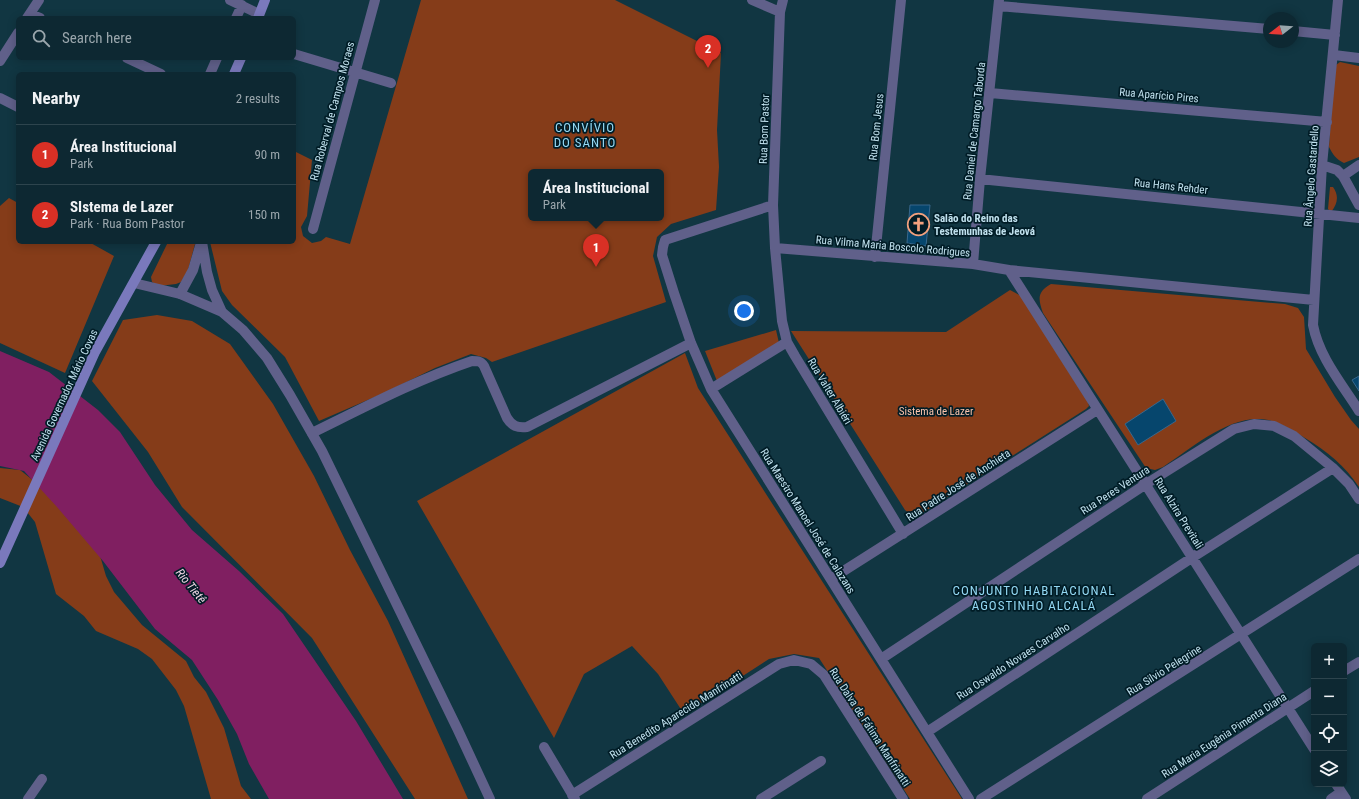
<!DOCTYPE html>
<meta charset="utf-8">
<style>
:root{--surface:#0d2832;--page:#16303a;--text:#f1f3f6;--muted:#9aa6ac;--line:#2d444d;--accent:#d93025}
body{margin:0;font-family:"Roboto Condensed",sans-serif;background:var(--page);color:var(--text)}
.controls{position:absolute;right:12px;bottom:12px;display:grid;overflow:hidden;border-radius:6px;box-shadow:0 2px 10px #0003}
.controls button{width:36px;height:36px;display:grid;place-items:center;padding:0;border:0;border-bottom:1px solid var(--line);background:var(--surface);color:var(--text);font:20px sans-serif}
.compass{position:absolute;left:1263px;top:12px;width:36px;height:36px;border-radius:50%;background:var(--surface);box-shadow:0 2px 10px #0003;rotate:253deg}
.you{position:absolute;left:744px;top:311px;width:14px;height:14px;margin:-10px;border:3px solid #fff;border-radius:50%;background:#1a73e8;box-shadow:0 0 0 6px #1a73e833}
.badge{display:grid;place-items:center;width:26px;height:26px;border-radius:50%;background:var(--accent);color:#fff;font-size:13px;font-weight:700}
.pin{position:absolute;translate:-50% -33px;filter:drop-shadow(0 1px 2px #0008)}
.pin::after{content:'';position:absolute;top:21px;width:14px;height:12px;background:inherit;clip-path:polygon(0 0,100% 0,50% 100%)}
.popup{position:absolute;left:528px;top:169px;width:136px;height:52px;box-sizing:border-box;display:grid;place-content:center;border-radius:6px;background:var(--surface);filter:drop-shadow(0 1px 3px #0005);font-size:13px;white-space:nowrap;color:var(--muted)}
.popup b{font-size:15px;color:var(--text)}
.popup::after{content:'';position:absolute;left:50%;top:100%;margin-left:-8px;border:8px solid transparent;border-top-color:var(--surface)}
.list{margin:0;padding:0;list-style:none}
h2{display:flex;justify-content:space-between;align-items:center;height:52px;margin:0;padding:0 16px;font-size:17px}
h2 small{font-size:13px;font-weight:400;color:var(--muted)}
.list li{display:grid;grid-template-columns:26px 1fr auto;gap:12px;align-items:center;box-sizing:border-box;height:60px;padding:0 16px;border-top:1px solid var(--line)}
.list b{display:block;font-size:15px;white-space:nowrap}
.list p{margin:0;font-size:13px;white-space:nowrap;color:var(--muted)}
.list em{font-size:13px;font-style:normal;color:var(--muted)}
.icon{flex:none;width:22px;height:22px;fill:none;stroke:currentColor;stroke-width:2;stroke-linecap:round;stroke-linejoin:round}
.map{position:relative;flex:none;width:1359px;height:799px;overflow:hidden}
.search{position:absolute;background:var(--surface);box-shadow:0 2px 10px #0003;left:16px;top:16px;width:280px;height:44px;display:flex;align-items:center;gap:10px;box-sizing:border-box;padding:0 14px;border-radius:6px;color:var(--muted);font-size:15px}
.panel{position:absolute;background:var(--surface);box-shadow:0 2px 10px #0003;left:16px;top:72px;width:280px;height:172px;border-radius:6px}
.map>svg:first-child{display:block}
.green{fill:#853c19;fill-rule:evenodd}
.water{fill:#801f61}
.building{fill:#06466d;stroke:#38678c}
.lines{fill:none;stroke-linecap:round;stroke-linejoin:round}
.minor{stroke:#60608a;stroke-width:10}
.tertiary{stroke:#60608a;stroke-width:10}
.secondary{stroke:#7a79bc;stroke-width:10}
.labels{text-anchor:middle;stroke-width:3.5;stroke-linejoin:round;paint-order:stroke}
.street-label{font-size:11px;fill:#c0e1ee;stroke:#001c26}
.poi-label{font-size:11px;font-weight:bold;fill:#c0e1ee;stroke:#001c26;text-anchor:start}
.park-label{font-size:11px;fill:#fbc4ac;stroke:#001c26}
.water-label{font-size:12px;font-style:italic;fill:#f1d6e5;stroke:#001c26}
.quarter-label{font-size:13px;letter-spacing:1px;fill:#93d8f3;stroke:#001c26}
</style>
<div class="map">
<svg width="1359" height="799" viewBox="0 0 1359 799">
<rect width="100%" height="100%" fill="#113642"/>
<!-- green -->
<path class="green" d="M 421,0 L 615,0 L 721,53 L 717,130 L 719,167 L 716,210 L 671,224 L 657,237 L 653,256 L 666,302 L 492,362 L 486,358 L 471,354 L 435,368 L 384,393 L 319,421 L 285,357 L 232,305 L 222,291 L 210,242 L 294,242 L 294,151 L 312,160 L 307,216 L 301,227 L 303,236 L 312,243 L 321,241 L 326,237 L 350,244 ZM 531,172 L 661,172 L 661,218 L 531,218 Z
M 1340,62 L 1359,66 L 1359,157 L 1344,163 C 1336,159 1333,155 1329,147 L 1334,72 L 1336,65 Z
M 1330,187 L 1333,187 C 1339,195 1338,204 1331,212 L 1328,209 Z
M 9,198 L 18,203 L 18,242 L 89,242 L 114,256 L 65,373 L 0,343 L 0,206 Z
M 168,242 L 195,242 L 195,244 L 188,270 L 181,282 L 176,284 L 159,286 L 152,282 L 151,277 Z
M 1051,284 L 1285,304 L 1298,308 L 1304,317 L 1306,349 L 1335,397 L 1351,420 L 1359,429 L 1359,487 C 1345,466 1327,451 1305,438 C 1295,432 1286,426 1275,422 C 1236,408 1194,447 1163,467 L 1155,470 L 1146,468 L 1043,313 C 1038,299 1037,292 1051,284 Z
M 1010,290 L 1023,297 L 1088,402 L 1089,406 L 1086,409 L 919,515 L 911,515 L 905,510 L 791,331 L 946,332 Z
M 157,315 L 192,321 L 230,344 L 273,404 L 314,476 L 350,550 L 388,621 L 468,799 L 415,799 L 312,638 L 182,507 L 148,452 L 92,381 L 123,320 Z
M 776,330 L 779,343 L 717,381 L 705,351 Z
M 685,353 L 698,388 L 962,799 L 910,799 L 819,658 L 794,654 L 769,659 L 684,714 L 658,674 L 632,646 L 584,674 L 554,738 L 417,501 Z
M 0,468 L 20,470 L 34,481 L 72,496 L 101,559 L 106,576 L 114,592 L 142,625 L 186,661 L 194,677 L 206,692 L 224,728 L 241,786 L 251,799 L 211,799 L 184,706 L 176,690 L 152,659 L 138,649 L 96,631 L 84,616 L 56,594 L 35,522 L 23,507 L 0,498 Z"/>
<!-- water -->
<path class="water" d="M 0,351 L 49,372 L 98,410 L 120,432 L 155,485 L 192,530 L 239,571 L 283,614 L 356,721 L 403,799 L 269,799 L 249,764 L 237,734 L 218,700 L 192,660 L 155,629 L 103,561 L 57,507 L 24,471 L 0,466 Z"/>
<!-- building -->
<path class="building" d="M 910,205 L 930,205 L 926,246 L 907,243 Z
M 1359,376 L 1359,391 L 1352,380 Z
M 1163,399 L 1176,421 L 1138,445 L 1125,424 Z"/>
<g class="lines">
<!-- minor -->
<path class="minor" d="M 230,0 L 259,14
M 752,0 L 780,12
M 783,0 L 780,12 L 773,205 L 775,248 L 782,321 L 787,342 L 795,356 L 903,534
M 1338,0 L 1322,165 L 1313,325 C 1319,357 1342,384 1359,411
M 999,6 L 1269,29
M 30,14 L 40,18
M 27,18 L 39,0
M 236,18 L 242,5
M 1293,31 L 1335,35
M 294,54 L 391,83
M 1334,55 L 1359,58
M 127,58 L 161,74
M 0,61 L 18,33
M 210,74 L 217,58
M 990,93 L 1327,122
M 0,98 L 18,107
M 1322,165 L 1337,170 L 1343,176 L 1359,205
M 1343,176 L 1359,165
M 980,179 L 1359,218
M 773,205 L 665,240 L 663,247 L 662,255 L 674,293 L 691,343 L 711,389 L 969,799
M 313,229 L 375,0
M 775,248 L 973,264 L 1009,270 L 1314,300
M 875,257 L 901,0
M 973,264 L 980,179 L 999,0
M 1009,270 L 1314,749
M 711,389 L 787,342
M 312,433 C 365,407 416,380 472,361 C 478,361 481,361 484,366 L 507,418 C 512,426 517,428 527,427 L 691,343
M 831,579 L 1097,410
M 881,659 L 1146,484 L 1234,429 L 1254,424 L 1274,426 L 1294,436 L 1333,468 L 1349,484 L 1359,499
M 1344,671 L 1359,662
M 927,732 L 1193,557 L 1333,468
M 544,747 L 575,799
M 1336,784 L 1346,799
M 572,795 L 779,664 L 794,660 L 811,664 L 824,675 L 903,799
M 28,799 L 42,779
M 761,799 L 821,761
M 981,799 L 1359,559
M 1147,799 L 1314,691
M 1331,799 L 1341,792"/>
<!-- tertiary -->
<path class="tertiary" d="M 202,242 L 207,272 L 212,290 L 222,312
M 134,283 L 180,294 L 222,312 L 243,330 L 267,358 L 290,395 L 322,451 L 457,728 L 490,799
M 180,294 L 193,270 L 200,246"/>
<!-- secondary -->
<path class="secondary" d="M 258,18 L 265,0
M 234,74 L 241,58
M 0,563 L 95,352 L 156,242"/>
</g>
<!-- icons -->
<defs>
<symbol id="church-ring" viewBox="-11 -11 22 22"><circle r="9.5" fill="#001c26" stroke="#f2a17e" stroke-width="1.5"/><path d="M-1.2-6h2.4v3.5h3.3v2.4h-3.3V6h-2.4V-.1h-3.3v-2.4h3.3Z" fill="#f2a17e"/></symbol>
</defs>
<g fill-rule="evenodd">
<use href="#church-ring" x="906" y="212" width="25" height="25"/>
</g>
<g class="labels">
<!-- street labels -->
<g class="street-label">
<text transform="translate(1159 95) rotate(5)" y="4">Rua Aparício Pires</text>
<text transform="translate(332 111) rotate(-75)" y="4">Rua Roberval de Campos Moraes</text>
<text transform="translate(876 127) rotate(-84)" y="4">Rua Bom Jesus</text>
<text transform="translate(764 129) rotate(-88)" y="4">Rua Bom Pastor</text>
<text transform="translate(974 131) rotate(-84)" y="4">Rua Daniel de Camargo Taborda</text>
<text transform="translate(1311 176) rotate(-86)" y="4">Rua Ângelo Gastardello</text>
<text transform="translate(1171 186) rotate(6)" y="4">Rua Hans Rehder</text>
<text transform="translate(893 246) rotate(5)" y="4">Rua Vilma Maria Boscolo Rodrigues</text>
<text transform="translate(830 391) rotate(59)" y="4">Rua Valter Albiéri</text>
<text transform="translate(64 395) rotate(-65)" y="4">Avenida Governador Mário Covas</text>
<text transform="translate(958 485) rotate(-33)" y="4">Rua Padre José de Anchieta</text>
<text transform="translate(1115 490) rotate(-33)" y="4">Rua Peres Ventura</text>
<text transform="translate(1179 513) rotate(58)" y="4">Rua Alzira Previtali</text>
<text transform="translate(808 521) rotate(58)" y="4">Rua Maestro Manoel José de Calazans</text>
<text transform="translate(1013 661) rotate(-33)" y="4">Rua Oswaldo Novaes Carvalho</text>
<text transform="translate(1164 670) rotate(-32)" y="4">Rua Silvio Pelegrine</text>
<text transform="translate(676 715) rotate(-32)" y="4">Rua Benedito Aparecido Manfrinatti</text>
<text transform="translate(870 727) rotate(57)" y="4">Rua Dalva de Fátima Manfrinatti</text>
<text transform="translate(1224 735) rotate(-33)" y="4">Rua Maria Eugênia Pimenta Diana</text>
</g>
<!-- poi labels -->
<g class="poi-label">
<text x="934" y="222">Salão do Reino das<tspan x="934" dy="13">Testemunhas de Jeová</tspan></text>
</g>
<!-- park labels -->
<g class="park-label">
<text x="936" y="415">Sistema de Lazer</text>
</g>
<!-- water labels -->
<g class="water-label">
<text transform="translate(191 586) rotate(51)" y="4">Rio Tietê</text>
</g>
<!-- quarter labels -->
<g class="quarter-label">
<text x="585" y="132">CONVÍVIO<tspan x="585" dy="15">DO SANTO</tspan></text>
<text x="1034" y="595">CONJUNTO HABITACIONAL<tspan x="1034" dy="15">AGOSTINHO ALCALÁ</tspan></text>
</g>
</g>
</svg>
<div class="controls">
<button>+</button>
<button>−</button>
<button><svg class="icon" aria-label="locate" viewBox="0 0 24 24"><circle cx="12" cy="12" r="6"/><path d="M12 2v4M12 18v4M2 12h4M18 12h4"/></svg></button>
<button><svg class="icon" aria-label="layers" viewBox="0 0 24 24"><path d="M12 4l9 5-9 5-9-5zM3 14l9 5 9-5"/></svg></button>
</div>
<svg class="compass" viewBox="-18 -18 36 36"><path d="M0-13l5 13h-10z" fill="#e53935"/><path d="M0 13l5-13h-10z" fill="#9aa6ac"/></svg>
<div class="you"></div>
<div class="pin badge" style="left:596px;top:267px">1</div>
<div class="popup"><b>Área Institucional</b>Park</div>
<div class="pin badge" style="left:708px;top:68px">2</div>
<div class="search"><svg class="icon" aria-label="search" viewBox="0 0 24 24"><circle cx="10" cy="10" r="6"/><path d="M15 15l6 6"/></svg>Search here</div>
<section class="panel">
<h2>Nearby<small>2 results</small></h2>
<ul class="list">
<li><span class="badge">1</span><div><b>Área Institucional</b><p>Park</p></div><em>90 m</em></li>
<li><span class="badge">2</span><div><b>SIstema de Lazer</b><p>Park · Rua Bom Pastor</p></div><em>150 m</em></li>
</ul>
</section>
</div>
